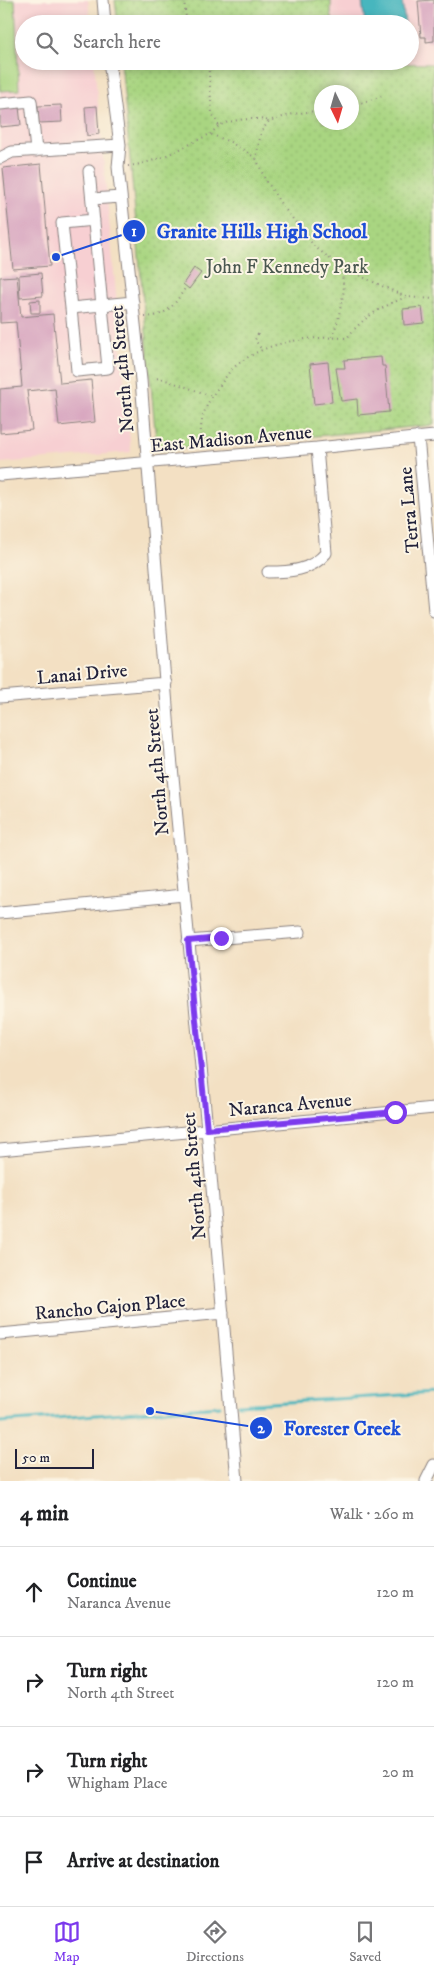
<!DOCTYPE html>
<meta charset="utf-8">
<style>
:root{--surface:#fff;--page:#f2f2f2;--text:#202124;--muted:#757577;--line:#e0e0e0;--accent:#7c3aed}
body{margin:0;font-family:"IM FELL DW Pica",serif;background:var(--page);color:var(--text)}
.compass{position:absolute;left:314px;top:85px;width:45px;height:45px;border-radius:50%;background:var(--surface);box-shadow:0 2px 8px #0003;rotate:175deg}
.scale{position:absolute;left:15px;bottom:12px;width:79px;box-sizing:border-box;padding-left:5px;border:2px solid #22223b;border-top:0;font-size:14px;line-height:18px;white-space:nowrap;color:#22223b;-webkit-text-stroke:4px #fcf5e5;paint-order:stroke}
.stop{position:absolute;width:15px;height:15px;margin:-11px;border:4px solid #7c3aed;border-radius:50%;background:#fff}
.stop.end{background:#7c3aed;border-color:#fff;box-shadow:0 1px 5px #0008}
.list{margin:0;padding:0;list-style:none}
h2{display:flex;justify-content:space-between;align-items:center;height:65px;margin:0;padding:0 20px;font-size:21px}
h2 small{font-size:16px;font-weight:400;color:var(--muted)}
.list li{display:grid;grid-template-columns:32px 1fr auto;gap:15px;align-items:center;box-sizing:border-box;height:90px;padding:0 20px;border-top:1px solid var(--line)}
.list b{display:block;font-size:19px;white-space:nowrap}
.list p{margin:0;font-size:16px;white-space:nowrap;color:var(--muted)}
.list em{font-size:16px;font-style:normal;color:var(--muted)}
.icon{flex:none;width:28px;height:28px;fill:none;stroke:currentColor;stroke-width:2;stroke-linecap:round;stroke-linejoin:round}
.map{position:relative;flex:none;width:434px;height:1481px;overflow:hidden}
.search{position:absolute;background:var(--surface);box-shadow:0 2px 8px #0003;left:15px;right:15px;top:15px;height:55px;display:flex;align-items:center;gap:12px;box-sizing:border-box;padding:0 18px;border-radius:28px;color:var(--muted);font-size:19px}
.sheet{height:425px;background:var(--surface)}
nav{display:flex;justify-content:space-around;align-items:center;box-sizing:border-box;height:70px;border-top:1px solid var(--line);background:var(--surface);font-size:14px;color:var(--muted)}
nav a{display:grid;justify-items:center;gap:2px}
nav .on{color:var(--accent)}
.map>svg:first-child{display:block}
.built{fill:#f7cfd2}
.green{fill:#a9d581;stroke:#667c5e}
.park{fill:url(#park-dots);stroke:#667c5e;fill-rule:evenodd}
.water{fill:#46b6be;stroke:#346c7c}
.lines{fill:none;stroke-linecap:round;stroke-linejoin:round}
.stream{stroke:#46b6be;stroke-width:3}
.building{fill:#d49ebc}
.minor-casing{stroke:#8a817f;stroke-width:13}
.path{stroke:#8a817f;stroke-width:2;stroke-dasharray:1 4;stroke-linecap:butt}
.minor{stroke:#fff;stroke-width:11}
.route{stroke:#7c3aed;stroke-width:6}
.labels{text-anchor:middle;stroke-width:4;stroke-linejoin:round;paint-order:stroke}
.park-label{font-size:19px;fill:#4a5850;stroke:#fcf5e5}
.street-label{font-size:19px;fill:#22223b;stroke:#fcf5e5}
.leader{fill:none;stroke:#1d4ed8;stroke-width:2}
.callout-dot{fill:#1d4ed8;stroke:#fcf5e5;stroke-width:2}
.mark-label{font-size:15px;text-anchor:middle;font-weight:bold;fill:#fff}
.callout-label{font-size:20px;text-anchor:middle;font-weight:bold;fill:#1d4ed8;stroke:#fcf5e5;stroke-width:4;stroke-linejoin:round;paint-order:stroke}
</style>
<div class="map">
<svg width="434" height="1481" viewBox="0 0 434 1481">
<defs>
<pattern id="park-dots" width="8" height="8" patternUnits="userSpaceOnUse" patternTransform="scale(1.25)"><rect width="8" height="8" fill="#a9d581"/><path d="M2 2h.1M6 6h.1" fill="none" stroke="#91b770" stroke-width="1.8" stroke-linecap="round"/></pattern>
</defs>
<rect width="100%" height="100%" fill="#fcf5e5"/>
<filter id="ink" filterUnits="userSpaceOnUse"><feTurbulence type="fractalNoise" baseFrequency=".02" numOctaves="2"/><feDisplacementMap in="SourceGraphic" scale="10" xChannelSelector="R" yChannelSelector="G"/><feConvolveMatrix kernelMatrix="1 2 1 2 8 2 1 2 1" color-interpolation-filters="sRGB"/></filter>
<filter id="wash" filterUnits="userSpaceOnUse"><feTurbulence type="fractalNoise" baseFrequency=".0096" numOctaves="4" result="noise"/><feDisplacementMap in="SourceGraphic" scale="20" xChannelSelector="R" yChannelSelector="G"/><feGaussianBlur stdDeviation="1.12" result="paint"/><feColorMatrix in="noise" values="0 0 0 0 0 0 0 0 0 0 0 0 0 0 0 0 0 1.4 0 .05"/><feComposite in="paint" operator="in"/></filter>
<g filter="url(#wash)">
<rect width="100%" height="100%" fill="#f3e0c3"/>
<!-- built -->
<path class="built" d="M 0,0 L 88,0 L 91,24 L 24,24 L 24,61 L 94,61 L 131,452 L 0,463 Z
M 331,0 L 434,0 L 434,70 L 433,64 L 370,63 L 367,61 L 410,61 L 410,24 L 335,24 L 331,15 Z"/>
<!-- green -->
<path class="green" d="M 0,0 L 15,0 L 19,90 L 0,91 Z"/>
<!-- park -->
<path class="park" d="M 115,0 L 331,0 L 331,15 L 335,24 L 118,24 Z
M 121,61 L 367,61 L 370,63 L 433,64 L 434,425 L 157,451 ZM 322,92 L 352,92 L 352,122 L 322,122 Z"/>
<!-- water -->
<path class="water" d="M 372,0 L 402,0 L 405,24 L 365,24 L 362,1 Z"/>
<g class="lines">
<!-- stream -->
<path class="stream" d="M 238,1405 L 434,1393
M 0,1422 L 220,1406"/>
</g>
<g id="blocks">
<!-- building -->
<path class="building" d="M 434,0 L 434,41 L 426,42 L 426,37 L 421,37 L 418,1 Z
M 61,105 L 62,122 L 39,123 L 38,106 Z
M 97,106 L 99,134 L 87,136 L 85,107 Z
M 19,107 L 21,125 L 0,127 L 0,109 Z
M 41,164 L 50,266 L 13,269 L 3,168 Z
M 194,268 L 201,273 L 189,289 L 183,284 Z
M 41,273 L 43,296 L 20,298 L 19,275 Z
M 17,276 L 21,317 L 53,314 L 60,383 L 91,380 L 95,422 L 59,426 L 55,388 L 27,391 L 32,430 L 0,433 L 0,389 L 22,387 L 16,322 L 0,323 L 0,277 Z
M 40,300 L 40,313 L 31,313 L 30,301 Z
M 422,307 L 424,323 L 404,325 L 403,309 Z
M 381,357 L 382,366 L 385,366 L 389,412 L 358,415 L 357,399 L 341,401 L 336,368 L 345,368 L 344,360 Z
M 328,362 L 332,402 L 314,404 L 310,364 Z"/>
</g>
</g>
<g filter="url(#ink)">
<use href="#blocks" fill-opacity="0" stroke="#8a817f" stroke-width="1"/>
<g class="lines">
<defs>
<path id="minor" d="M 103,0 L 105,24
M 109,61 L 120,145 L 118,167 L 141,380 L 171,756 L 207,1129 L 237,1481
M 0,104 L 31,101 L 36,151
M 0,158 L 12,152 L 120,145
M 89,171 L 108,368 L 77,371 L 71,308 L 133,302
M 92,199 L 121,197
M 71,308 L 62,223 L 94,220
M 418,437 L 434,611
M 0,475 L 317,448 L 434,436
M 268,572 C 289,572 311,571 326,553 L 317,448
M 0,697 L 166,683
M 0,913 L 184,895
M 188,941 L 300,932
M 0,1150 L 434,1108
M 0,1334 L 223,1313
M 426,1481 L 434,1465"/>
</defs>
<!-- minor casing -->
<use href="#minor" class="minor-casing"/>
<!-- path -->
<path class="path" d="M 184,0 L 186,18 L 191,24
M 208,61 L 212,113 L 219,126
M 352,106 L 385,95
M 322,110 L 293,114 L 269,121 L 261,132 L 256,158 L 264,177 L 281,204 L 315,247 L 341,267 L 406,297 L 434,299
M 210,134 C 213,132 216,128 219,126 C 230,119 258,117 269,121
M 128,166 C 157,163 183,147 210,134 L 230,142 L 256,158
M 145,317 C 168,316 174,305 186,287
M 258,334 L 255,340 L 262,350
M 332,337 L 338,320 L 344,290 L 341,267
M 152,379 L 160,378 L 212,396
M 202,446 C 198,425 204,406 217,389 C 222,383 226,376 231,370 C 262,341 307,336 347,338 C 365,315 380,308 406,297"/>
<!-- minor -->
<use href="#minor" class="minor"/>
</g>
</g>
<g class="lines" filter="url(#ink)">
<!-- route -->
<path class="route" d="M 221,938 L 188,941 L 207,1129 L 395,1112"/>
</g>
<g class="labels">
<!-- park labels -->
<g class="park-label">
<text x="287" y="273">John F Kennedy Park</text>
</g>
<!-- street labels -->
<g class="street-label">
<text transform="translate(121 369) rotate(-95)" y="7">North 4th Street</text>
<text transform="translate(231 438) rotate(-5)" y="7">East Madison Avenue</text>
<text transform="translate(408 510) rotate(-95)" y="7">Terra Lane</text>
<text transform="translate(82 673) rotate(-5)" y="7">Lanai Drive</text>
<text transform="translate(156 772) rotate(-95)" y="7">North 4th Street</text>
<text transform="translate(290 1104) rotate(-5)" y="7">Naranca Avenue</text>
<text transform="translate(193 1176) rotate(-95)" y="7">North 4th Street</text>
<text transform="translate(110 1306) rotate(-5)" y="7">Rancho Cajon Place</text>
</g>
</g>
<!-- callouts -->
<path class="leader" d="M56 257L134 231M150 1411L261 1428"/>
<g class="callout-dot">
<circle cx="56" cy="257" r="5"/>
<circle cx="150" cy="1411" r="5"/>
<circle cx="134" cy="231" r="12"/>
<circle cx="261" cy="1428" r="12"/>
</g>
<g class="mark-label">
<text x="134" y="236">1</text>
<text x="261" y="1433">2</text>
</g>
<g class="callout-label">
<text x="262" y="238">Granite Hills High School</text>
<text x="342" y="1435">Forester Creek</text>
</g>
</svg>
<svg class="compass" viewBox="-18 -18 36 36"><path d="M0-13l5 13h-10z" fill="#e53935"/><path d="M0 13l5-13h-10z" fill="#757577"/></svg>
<div class="scale">50 m</div>
<div class="stop" style="left:395px;top:1112px"></div>
<div class="stop end" style="left:221px;top:938px"></div>
<div class="search"><svg class="icon" aria-label="search" viewBox="0 0 24 24"><circle cx="10" cy="10" r="6"/><path d="M15 15l6 6"/></svg>Search here</div>
</div>
<section class="sheet">
<h2>4 min<small>Walk · 260 m</small></h2>
<ul class="list">
<li><svg class="icon" aria-label="ahead" viewBox="0 0 24 24"><path d="M12 20V5M6 11l6-6 6 6"/></svg><div><b>Continue</b><p>Naranca Avenue</p></div><em>120 m</em></li>
<li><svg class="icon" aria-label="right" viewBox="0 0 24 24"><path d="M7 20v-9h11M14 6l5 5-5 5"/></svg><div><b>Turn right</b><p>North 4th Street</p></div><em>120 m</em></li>
<li><svg class="icon" aria-label="right" viewBox="0 0 24 24"><path d="M7 20v-9h11M14 6l5 5-5 5"/></svg><div><b>Turn right</b><p>Whigham Place</p></div><em>20 m</em></li>
<li><svg class="icon" aria-label="arrive" viewBox="0 0 24 24"><path d="M6 21V4h12l-3 4 3 4H6"/></svg><div><b>Arrive at destination</b></div></li>
</ul>
</section>
<nav>
<a class="on"><svg class="icon" aria-label="map" viewBox="0 0 24 24"><path d="M3 6l6-2 6 2 6-2v14l-6 2-6-2-6 2zM9 4v14M15 6v14"/></svg>Map</a>
<a><svg class="icon" aria-label="directions" viewBox="0 0 24 24"><path d="M12 3l9 9-9 9-9-9zM9 14v-3h6M13 9l2 2-2 2"/></svg>Directions</a>
<a><svg class="icon" aria-label="saved" viewBox="0 0 24 24"><path d="M7 4h10v16l-5-4-5 4z"/></svg>Saved</a>
</nav>
